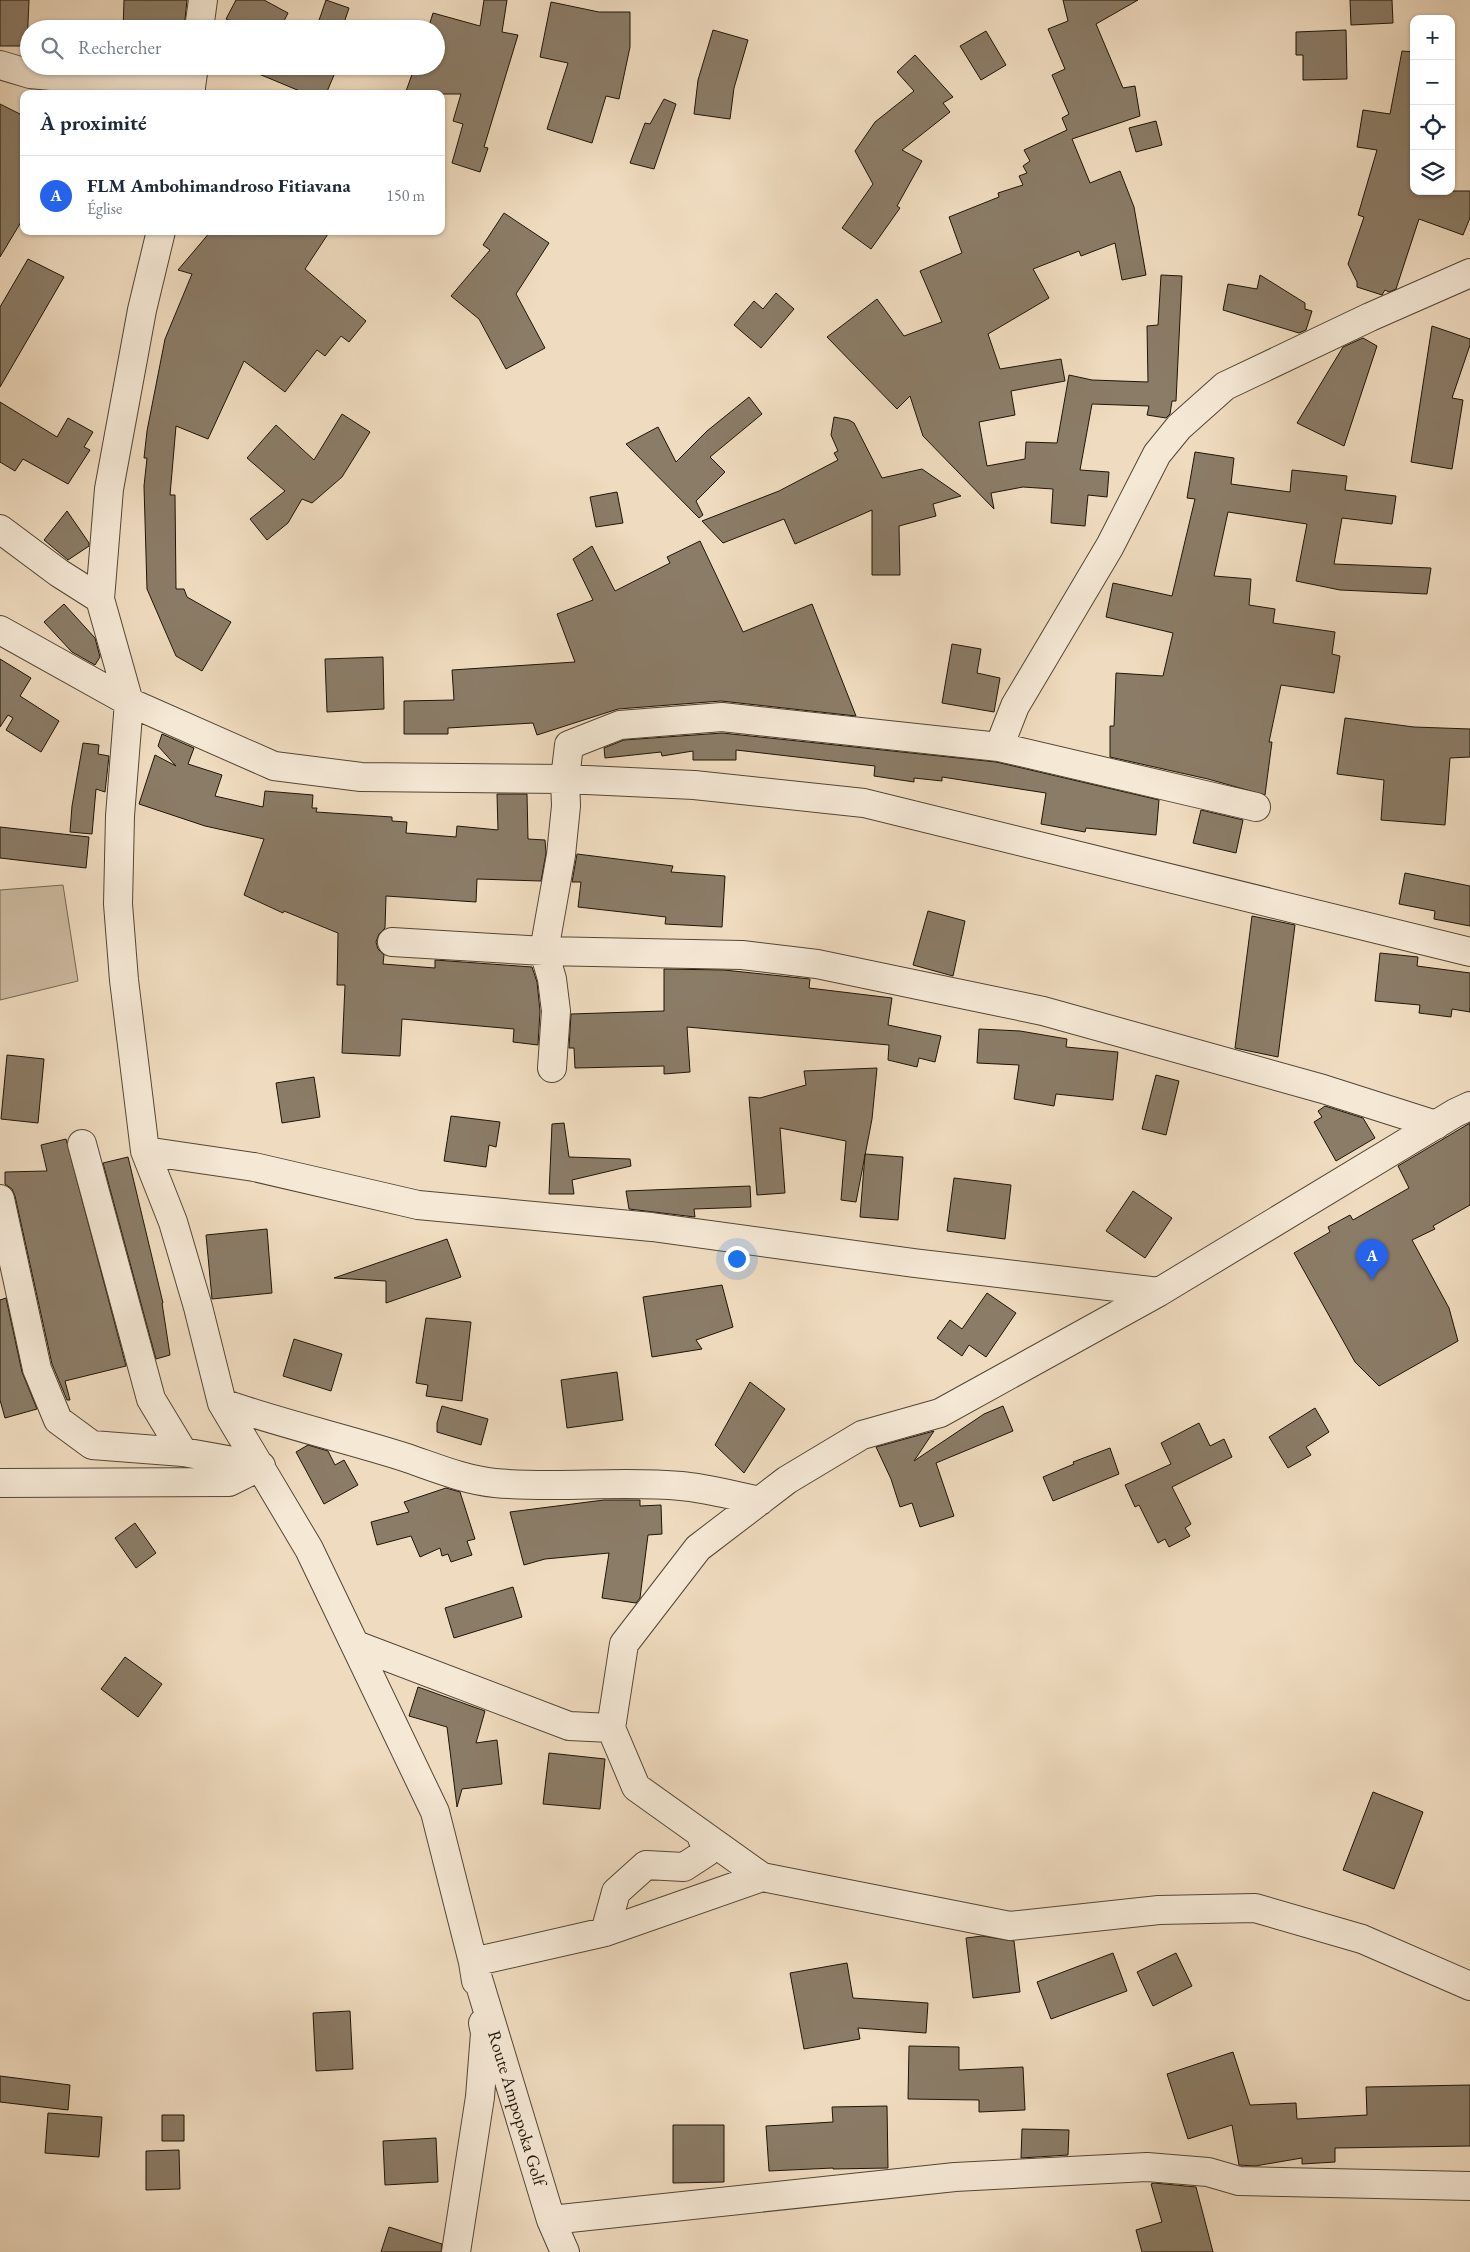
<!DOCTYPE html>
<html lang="fr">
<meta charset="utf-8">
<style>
:root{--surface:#fff;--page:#f6f6f7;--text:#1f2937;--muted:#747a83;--line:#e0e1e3;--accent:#2563eb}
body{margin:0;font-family:"EB Garamond",serif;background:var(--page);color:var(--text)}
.controls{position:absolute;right:15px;top:15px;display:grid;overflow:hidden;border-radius:10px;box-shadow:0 1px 4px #0004}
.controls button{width:45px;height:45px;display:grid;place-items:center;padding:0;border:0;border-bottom:1px solid var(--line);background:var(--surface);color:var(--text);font:25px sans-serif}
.you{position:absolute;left:736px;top:1258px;width:18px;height:18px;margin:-12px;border:4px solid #fff;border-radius:50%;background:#1a73e8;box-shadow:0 0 0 8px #1a73e833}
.badge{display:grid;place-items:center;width:32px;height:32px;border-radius:50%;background:var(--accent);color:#fff;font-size:16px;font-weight:700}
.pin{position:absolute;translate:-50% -41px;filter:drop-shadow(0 1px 2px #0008)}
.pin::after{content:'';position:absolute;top:26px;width:18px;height:15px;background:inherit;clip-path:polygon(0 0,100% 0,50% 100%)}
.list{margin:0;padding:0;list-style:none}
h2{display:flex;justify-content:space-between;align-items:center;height:65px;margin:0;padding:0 20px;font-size:21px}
h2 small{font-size:16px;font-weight:400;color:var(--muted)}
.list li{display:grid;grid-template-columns:32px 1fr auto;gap:15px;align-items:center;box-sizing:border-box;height:80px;padding:0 20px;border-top:1px solid var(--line)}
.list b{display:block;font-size:19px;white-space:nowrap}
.list p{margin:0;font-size:16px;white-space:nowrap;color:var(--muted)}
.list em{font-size:16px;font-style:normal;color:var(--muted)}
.icon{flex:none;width:28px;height:28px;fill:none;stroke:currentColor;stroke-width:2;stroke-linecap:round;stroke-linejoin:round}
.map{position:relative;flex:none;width:1470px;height:2252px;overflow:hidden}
.search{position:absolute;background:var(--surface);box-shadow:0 1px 4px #0004;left:20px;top:20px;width:425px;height:55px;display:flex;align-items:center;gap:12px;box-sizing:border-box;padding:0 18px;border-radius:28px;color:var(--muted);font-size:19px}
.panel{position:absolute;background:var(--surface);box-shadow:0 1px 4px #0004;left:20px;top:90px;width:425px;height:145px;border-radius:10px}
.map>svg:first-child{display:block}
.green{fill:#ccb9a0;stroke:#766754}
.building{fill:#8b7c67;stroke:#1f1507}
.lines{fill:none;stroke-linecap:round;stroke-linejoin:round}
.minor-casing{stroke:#534635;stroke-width:30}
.minor{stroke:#f5e8d5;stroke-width:28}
.labels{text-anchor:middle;stroke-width:4.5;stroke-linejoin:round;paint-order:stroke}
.street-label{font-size:18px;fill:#1f1507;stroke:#f5e8d5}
</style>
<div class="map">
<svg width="1470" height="2252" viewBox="0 0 1470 2252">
<rect width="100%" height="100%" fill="#efdbbf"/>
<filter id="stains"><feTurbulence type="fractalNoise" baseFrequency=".004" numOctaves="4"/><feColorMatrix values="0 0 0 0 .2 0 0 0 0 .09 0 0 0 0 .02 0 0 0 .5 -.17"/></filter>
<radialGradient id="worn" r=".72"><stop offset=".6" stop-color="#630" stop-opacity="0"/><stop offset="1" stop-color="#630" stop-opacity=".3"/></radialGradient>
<!-- green -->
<path class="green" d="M 63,885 L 78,981 L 0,1000 L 0,890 Z"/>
<!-- building -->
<path class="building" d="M 0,0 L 29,0 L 27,46 L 0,46 Z
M 124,0 L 187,0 L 184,29 L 123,29 Z
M 236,0 L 264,0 L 288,13 L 280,29 L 246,29 L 226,19 Z
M 326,0 L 349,8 L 342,29 L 316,29 Z
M 484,0 L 507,0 L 502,32 L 518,35 L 484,147 L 488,148 L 480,172 L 452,163 L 463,124 L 453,121 L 461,94 L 405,94 L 415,66 L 436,66 L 436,29 L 428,29 L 433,13 L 480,26 Z
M 1063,0 L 1138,0 L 1096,24 L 1123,88 L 1135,86 L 1140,116 L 1072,139 L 1090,183 L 1120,171 L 1134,207 L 1146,275 L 1122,280 L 1115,243 L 1081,256 L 1079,251 L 1033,269 L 1049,298 L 988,334 L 1000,369 L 1061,359 L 1065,381 L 1011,391 L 1015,415 L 979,422 L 987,466 L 1025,459 L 1026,442 L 1057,443 L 1069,375 L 1092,380 L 1148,382 L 1147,326 L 1158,325 L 1161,275 L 1182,276 L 1176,401 L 1172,401 L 1170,414 L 1166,418 L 1147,415 L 1149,406 L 1092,404 L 1080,470 L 1109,472 L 1107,497 L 1088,495 L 1085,526 L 1051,523 L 1053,489 L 1023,487 L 991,493 L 994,509 L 923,436 L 910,396 L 897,409 L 827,337 L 877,299 L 904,336 L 942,322 L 920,271 L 962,253 L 949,217 L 999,197 L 998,193 L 1023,185 L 1019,176 L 1027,173 L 1023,166 L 1030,161 L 1024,150 L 1067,130 L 1062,118 L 1069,114 L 1052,75 L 1065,69 L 1048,29 L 1068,21 Z
M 1350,0 L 1392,0 L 1393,23 L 1351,25 Z
M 551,2 L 599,12 L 630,12 L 630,47 L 619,99 L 606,96 L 592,143 L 547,129 L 568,63 L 540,57 Z
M 713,30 L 748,40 L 734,88 L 730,119 L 694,114 L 698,80 Z
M 1346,30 L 1347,79 L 1303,80 L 1303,55 L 1296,55 L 1296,32 Z
M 986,31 L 1006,65 L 981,80 L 960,46 Z
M 1402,51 L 1414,52 L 1414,191 L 1470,191 L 1470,218 L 1463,235 L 1419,219 L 1396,289 L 1389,292 L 1385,290 L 1382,295 L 1357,287 L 1357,282 L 1348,264 L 1364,217 L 1358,215 L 1377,150 L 1357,147 L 1363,110 L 1390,114 Z
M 915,55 L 953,97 L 943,103 L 950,112 L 902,150 L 922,161 L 897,206 L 900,208 L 871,249 L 842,228 L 873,184 L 855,151 L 875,122 L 914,91 L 897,72 Z
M 312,66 L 334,75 L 326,94 L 307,94 L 242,67 Z
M 664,99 L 676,104 L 654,169 L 630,163 L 645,123 L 650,124 Z
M 0,104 L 24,116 L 24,217 L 0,257 Z
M 1156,121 L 1162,145 L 1136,152 L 1129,128 Z
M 504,213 L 549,243 L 516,294 L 545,348 L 506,369 L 479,319 L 451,296 L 490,250 L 483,245 Z
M 211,231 L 330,231 L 305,269 L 366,321 L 349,342 L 341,336 L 325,356 L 317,350 L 285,392 L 244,361 L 208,439 L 176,426 L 170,495 L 175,495 L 176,589 L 184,589 L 187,597 L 231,622 L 202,671 L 176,656 L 147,589 L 144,486 L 147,458 L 144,458 L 147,431 L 165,339 L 192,274 L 178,270 Z
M 28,259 L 64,277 L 0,387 L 0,307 Z
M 1260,275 L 1305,303 L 1305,309 L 1312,311 L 1306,330 L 1299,333 L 1223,310 L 1228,284 L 1257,289 Z
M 776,293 L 794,309 L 761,348 L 734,325 L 754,301 L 763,309 Z
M 1432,326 L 1470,339 L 1470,345 L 1452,398 L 1463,400 L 1452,469 L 1411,462 Z
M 1363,338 L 1377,346 L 1344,446 L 1297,423 L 1343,347 Z
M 749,397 L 762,414 L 710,457 L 725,472 L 696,501 L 703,515 L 699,518 L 626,444 L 658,427 L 676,462 L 707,431 Z
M 0,402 L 57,437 L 68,418 L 93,432 L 84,447 L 90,450 L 68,484 L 23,459 L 15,471 L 0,462 Z
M 342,414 L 370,432 L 342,477 L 312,503 L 302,499 L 288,523 L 267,540 L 250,519 L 285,491 L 247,458 L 276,425 L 314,460 Z
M 834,417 L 849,420 L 854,423 L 882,478 L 922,469 L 961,496 L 933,504 L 936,516 L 899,526 L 900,575 L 872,575 L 872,510 L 795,544 L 784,519 L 723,543 L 702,521 L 779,491 L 838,460 L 834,453 L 838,451 L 831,435 Z
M 1195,452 L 1234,458 L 1231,484 L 1290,492 L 1292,470 L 1347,476 L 1345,490 L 1396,496 L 1392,524 L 1342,518 L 1334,564 L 1431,568 L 1427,594 L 1340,590 L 1296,581 L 1307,524 L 1228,512 L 1214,576 L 1251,579 L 1249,605 L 1275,609 L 1273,623 L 1335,632 L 1332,654 L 1340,656 L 1334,693 L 1281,685 L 1269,742 L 1272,742 L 1265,795 L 1208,779 L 1110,757 L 1110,726 L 1114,726 L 1116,673 L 1163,676 L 1173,633 L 1106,617 L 1113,583 L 1172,596 L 1195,499 L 1187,498 Z
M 617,492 L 623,523 L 596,527 L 590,497 Z
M 67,511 L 89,543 L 89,546 L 68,560 L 44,540 Z
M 700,541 L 743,632 L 812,604 L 856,716 L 721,701 L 618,709 L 537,735 L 533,723 L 448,728 L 448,734 L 404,734 L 404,701 L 454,700 L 452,670 L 575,662 L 557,614 L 593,600 L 573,559 L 592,546 L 615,591 L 670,563 L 667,557 Z
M 64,604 L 95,638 L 100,657 L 95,665 L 72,652 L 44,622 Z
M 952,644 L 981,649 L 977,673 L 1000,678 L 994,712 L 942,703 Z
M 383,657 L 384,709 L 327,712 L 325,659 Z
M 0,659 L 31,678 L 20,696 L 59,721 L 41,752 L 6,730 L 13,718 L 8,715 L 0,727 Z
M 1345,718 L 1414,727 L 1470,729 L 1470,757 L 1450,758 L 1445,825 L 1381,820 L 1384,780 L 1337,774 Z
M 722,733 L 996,762 L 1159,800 L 1156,835 L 1086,828 L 1085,832 L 1041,824 L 1046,793 L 942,777 L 942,781 L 914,778 L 914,782 L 874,776 L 875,766 L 736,750 L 736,760 L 693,760 L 693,751 L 662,756 L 661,752 L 605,758 L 604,748 L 624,740 Z
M 162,734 L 194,748 L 188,764 L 222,775 L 215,796 L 263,807 L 265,791 L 313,795 L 312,808 L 317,808 L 316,812 L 392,817 L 392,821 L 407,822 L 406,833 L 456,837 L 457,826 L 498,830 L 497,794 L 527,794 L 528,839 L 545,840 L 546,853 L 541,881 L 477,879 L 476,902 L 386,896 L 385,928 L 379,934 L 376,942 L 378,949 L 384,955 L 383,964 L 435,968 L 435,960 L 532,967 L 537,982 L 540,1011 L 538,1045 L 513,1042 L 514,1029 L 402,1019 L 400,1056 L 342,1053 L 345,985 L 337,985 L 338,933 L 284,911 L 283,913 L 244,895 L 264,839 L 205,826 L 139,804 L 155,755 L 176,766 L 158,746 Z
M 83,743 L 99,745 L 98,754 L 109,756 L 105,792 L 96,789 L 92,834 L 70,832 L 72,806 Z
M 1201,810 L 1243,820 L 1236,853 L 1193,843 Z
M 0,827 L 89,837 L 86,868 L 0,858 Z
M 577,854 L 673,866 L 671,872 L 725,876 L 722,927 L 665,924 L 666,917 L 578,907 L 581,882 L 572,882 Z
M 1405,873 L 1470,886 L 1470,926 L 1434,919 L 1435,911 L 1399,904 Z
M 928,911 L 965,921 L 953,976 L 913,965 Z
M 1252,916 L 1295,925 L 1278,1057 L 1235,1048 Z
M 1380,953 L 1418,957 L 1417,966 L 1470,973 L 1470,1012 L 1452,1009 L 1451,1017 L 1419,1013 L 1420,1005 L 1375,1001 Z
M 664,969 L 724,970 L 810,979 L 809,988 L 892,998 L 888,1025 L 941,1036 L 935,1062 L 919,1058 L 917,1067 L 888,1060 L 889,1045 L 687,1027 L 690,1072 L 664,1074 L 664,1066 L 575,1068 L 574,1048 L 569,1048 L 571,1014 L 664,1011 Z
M 979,1029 L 1020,1031 L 1067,1039 L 1066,1047 L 1118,1052 L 1113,1100 L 1056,1094 L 1054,1106 L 1014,1099 L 1019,1065 L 977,1063 Z
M 7,1055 L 44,1059 L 38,1123 L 1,1119 Z
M 877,1068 L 872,1119 L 856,1202 L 841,1200 L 846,1141 L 780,1128 L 785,1193 L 757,1195 L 749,1097 L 760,1098 L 806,1085 L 804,1071 Z
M 1156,1075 L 1179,1081 L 1166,1135 L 1142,1129 Z
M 314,1077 L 320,1117 L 282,1123 L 276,1083 Z
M 1325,1106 L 1363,1118 L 1375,1138 L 1336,1161 L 1314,1122 L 1322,1117 L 1318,1111 Z
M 451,1116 L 500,1122 L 496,1147 L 489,1145 L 486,1167 L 444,1161 Z
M 564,1123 L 569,1157 L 630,1159 L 631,1166 L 572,1180 L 574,1194 L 549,1194 L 552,1124 Z
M 1470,1123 L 1470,1205 L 1433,1226 L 1435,1229 L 1412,1240 L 1449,1308 L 1458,1341 L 1379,1386 L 1355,1362 L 1294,1253 L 1330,1232 L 1328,1227 L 1350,1215 L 1353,1220 L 1409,1188 L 1398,1166 Z
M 66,1139 L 126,1366 L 65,1381 L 70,1400 L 67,1400 L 52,1364 L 15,1196 L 12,1189 L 5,1184 L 5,1172 L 47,1171 L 41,1145 Z
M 865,1154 L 903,1157 L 898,1220 L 860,1217 Z
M 128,1157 L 163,1303 L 162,1303 L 170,1355 L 156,1359 L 103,1163 Z
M 954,1178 L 1011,1185 L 1005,1239 L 947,1231 Z
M 750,1186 L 751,1207 L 694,1209 L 695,1217 L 629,1209 L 626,1191 Z
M 1133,1191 L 1172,1218 L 1145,1258 L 1106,1231 Z
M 267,1229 L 272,1293 L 212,1299 L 206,1235 Z
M 447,1239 L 461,1277 L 386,1303 L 386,1281 L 334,1278 Z
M 722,1285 L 733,1327 L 696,1340 L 702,1349 L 652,1357 L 643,1297 Z
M 987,1293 L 1016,1313 L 986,1357 L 969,1345 L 962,1356 L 937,1338 L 950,1320 L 962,1329 Z
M 6,1298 L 22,1372 L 37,1409 L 5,1418 L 0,1400 L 0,1300 Z
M 426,1318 L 471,1322 L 462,1401 L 426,1396 L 428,1385 L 416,1383 Z
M 294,1339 L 342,1354 L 331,1391 L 283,1376 Z
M 617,1372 L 623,1420 L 567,1428 L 561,1380 Z
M 750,1382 L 785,1409 L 744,1473 L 715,1445 Z
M 442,1406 L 488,1419 L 481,1445 L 437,1432 L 437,1423 Z
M 1003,1406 L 1013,1431 L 936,1463 L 954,1516 L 920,1527 L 912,1503 L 900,1507 L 891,1479 L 876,1447 L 934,1431 L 914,1461 L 984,1414 Z
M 1315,1408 L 1329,1432 L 1306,1447 L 1311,1455 L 1288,1468 L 1269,1437 Z
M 1199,1423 L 1210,1446 L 1224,1439 L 1232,1457 L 1172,1487 L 1191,1524 L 1185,1528 L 1190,1536 L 1169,1547 L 1165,1539 L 1158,1543 L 1139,1505 L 1135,1507 L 1125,1485 L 1171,1464 L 1161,1443 Z
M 308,1445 L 328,1451 L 335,1465 L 344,1460 L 358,1485 L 324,1504 L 296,1452 Z
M 1110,1448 L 1119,1474 L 1053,1501 L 1043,1477 L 1074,1464 L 1073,1462 Z
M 446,1488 L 460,1492 L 475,1539 L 467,1541 L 472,1555 L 451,1562 L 448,1554 L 442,1556 L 440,1548 L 420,1557 L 411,1536 L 377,1545 L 371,1522 L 409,1512 L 404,1502 Z
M 604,1500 L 640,1500 L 640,1506 L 661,1505 L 662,1534 L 648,1535 L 640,1598 L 636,1603 L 602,1598 L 609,1553 L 545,1559 L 524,1565 L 510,1512 Z
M 135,1523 L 156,1553 L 136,1568 L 115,1538 Z
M 513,1587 L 522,1617 L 454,1638 L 445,1608 Z
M 125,1657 L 162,1684 L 138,1717 L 101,1689 Z
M 418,1687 L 485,1711 L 476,1743 L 497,1740 L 502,1784 L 462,1789 L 457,1807 L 447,1727 L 409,1716 Z
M 549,1753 L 605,1759 L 600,1809 L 543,1804 Z
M 1373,1792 L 1423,1812 L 1394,1889 L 1343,1870 Z
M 982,1936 L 1014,1941 L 1020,1992 L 973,1998 L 966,1938 Z
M 1113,1953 L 1127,1991 L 1051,2019 L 1037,1982 Z
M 1176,1953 L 1192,1986 L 1153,2006 L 1137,1972 Z
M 847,1963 L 853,1998 L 928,2003 L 926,2033 L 858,2028 L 860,2039 L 804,2049 L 790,1973 Z
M 350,2011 L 353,2069 L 316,2071 L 313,2013 Z
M 909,2046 L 959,2047 L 959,2070 L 1023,2067 L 1025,2110 L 979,2112 L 979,2100 L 908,2099 Z
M 1233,2052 L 1250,2105 L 1296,2103 L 1297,2119 L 1367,2115 L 1366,2087 L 1470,2085 L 1470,2146 L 1335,2148 L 1335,2162 L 1302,2164 L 1302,2158 L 1255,2166 L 1239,2165 L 1232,2125 L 1188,2139 L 1167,2074 Z
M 0,2076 L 70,2085 L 68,2110 L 0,2102 Z
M 887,2106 L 888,2168 L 833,2169 L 833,2168 L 769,2171 L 766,2126 L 833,2122 L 832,2107 Z
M 48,2113 L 102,2117 L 99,2157 L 45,2153 Z
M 162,2115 L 184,2115 L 184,2141 L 162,2141 Z
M 673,2125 L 724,2125 L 724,2182 L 673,2183 Z
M 1022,2129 L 1069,2130 L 1068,2155 L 1021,2158 Z
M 436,2138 L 438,2182 L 385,2185 L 383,2141 Z
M 179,2150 L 180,2189 L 146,2190 L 146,2151 Z
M 1154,2183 L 1196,2187 L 1213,2252 L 1142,2252 L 1136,2230 L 1162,2222 L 1151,2184 Z
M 389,2227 L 442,2244 L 441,2252 L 381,2252 Z"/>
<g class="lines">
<defs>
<path id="minor" d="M 199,29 L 203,0
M 0,65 L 30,74 L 191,89
M 190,94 L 194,66
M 161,231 L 142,310 L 109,489 L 100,599 L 129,702 L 120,816 L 118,904 L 124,980 L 145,1151 L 173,1222 L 198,1307 L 222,1403 L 309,1549 L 435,1812 L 473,1962 L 551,2220 L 565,2252
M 0,529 L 59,573 L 100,599
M 0,630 L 129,702 L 274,766 L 361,777 L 565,779 L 694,785 L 864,803 L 1470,952
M 999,747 L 1015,706 L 1110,546 L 1157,454 L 1179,427 L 1225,386 L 1370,317 L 1470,273
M 392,942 L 544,951 L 742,955 L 817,964 L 1043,1011 L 1323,1089 L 1436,1125
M 552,1068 L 556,1011 L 552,979 L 544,951 L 561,855 L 566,806 L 565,779 L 569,745 L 620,725 L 722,717 L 999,747 L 1256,807
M 1470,1106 L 1455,1113 L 1159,1292 L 940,1413 L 862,1435 L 787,1480 L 698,1548 L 624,1644 L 611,1728 L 636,1787 L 762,1877 L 1010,1926 L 1159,1910 L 1255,1908 L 1362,1939 L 1470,1986
M 82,1144 L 151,1399 L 183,1452
M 145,1151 L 254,1167 L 418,1205 L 652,1227 L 914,1263 L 1159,1292
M 0,1199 L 37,1369 L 58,1420 L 92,1445 L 183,1452 L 261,1466
M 222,1403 C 282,1424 344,1438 404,1457 C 434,1467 464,1480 495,1483 C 557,1489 619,1480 681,1486 C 707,1488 734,1496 760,1501
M 0,1483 L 229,1482 L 261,1466
M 356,1645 L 569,1726 L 611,1728
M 605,1932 L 616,1892 L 646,1865 L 684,1867 L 707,1852 L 701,1835
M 476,1981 L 473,1962 L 605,1932 L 762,1877
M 551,2220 L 955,2177 L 1147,2167 L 1208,2172 L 1239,2181 L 1470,2186
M 456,2252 L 480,2097 L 485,2033 L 483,2023"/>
</defs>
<!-- minor casing -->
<use href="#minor" class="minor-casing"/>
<!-- minor -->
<use href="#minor" class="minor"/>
</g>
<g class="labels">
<!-- street labels -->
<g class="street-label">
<text transform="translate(517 2108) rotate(73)" y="6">Route Ampopoka Golf</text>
</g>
</g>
<rect width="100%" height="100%" filter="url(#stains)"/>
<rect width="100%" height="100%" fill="url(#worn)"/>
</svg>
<div class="controls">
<button>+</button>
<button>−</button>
<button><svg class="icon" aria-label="locate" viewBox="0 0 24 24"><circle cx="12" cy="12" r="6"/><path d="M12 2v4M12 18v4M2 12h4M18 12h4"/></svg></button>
<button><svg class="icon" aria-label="layers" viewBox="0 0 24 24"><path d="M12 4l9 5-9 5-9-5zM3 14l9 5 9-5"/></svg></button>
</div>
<div class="you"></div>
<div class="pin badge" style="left:1372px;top:1280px">A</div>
<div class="search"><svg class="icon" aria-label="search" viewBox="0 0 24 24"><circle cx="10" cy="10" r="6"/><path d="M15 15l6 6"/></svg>Rechercher</div>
<section class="panel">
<h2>À proximité<small></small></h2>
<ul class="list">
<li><span class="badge">A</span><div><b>FLM Ambohimandroso Fitiavana</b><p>Église</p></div><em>150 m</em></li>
</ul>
</section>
</div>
